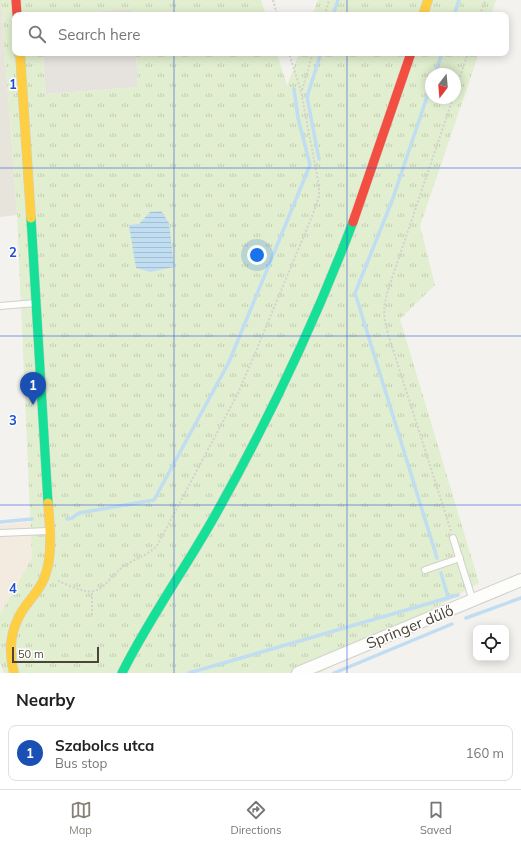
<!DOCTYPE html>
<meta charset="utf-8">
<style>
:root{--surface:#fff;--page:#f6f6f6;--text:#222;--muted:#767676;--line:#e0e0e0;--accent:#868178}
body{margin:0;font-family:Mulish,sans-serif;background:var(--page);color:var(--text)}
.controls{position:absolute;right:12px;bottom:12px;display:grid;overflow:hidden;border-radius:8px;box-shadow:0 2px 10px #0003}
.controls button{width:36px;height:36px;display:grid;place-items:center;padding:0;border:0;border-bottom:1px solid var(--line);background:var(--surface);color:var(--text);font:20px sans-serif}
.compass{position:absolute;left:425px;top:68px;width:36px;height:36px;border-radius:50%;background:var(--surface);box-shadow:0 2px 10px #0003;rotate:196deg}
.scale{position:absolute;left:12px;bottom:10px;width:87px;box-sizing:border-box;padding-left:4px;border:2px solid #4b4439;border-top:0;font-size:11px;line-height:14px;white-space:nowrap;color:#4b4439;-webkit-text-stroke:3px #fff;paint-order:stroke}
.you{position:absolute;left:257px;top:255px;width:14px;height:14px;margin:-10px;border:3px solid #fff;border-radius:50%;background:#1a73e8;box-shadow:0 0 0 6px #1a73e833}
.badge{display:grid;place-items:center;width:26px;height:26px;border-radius:50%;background:var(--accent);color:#fff;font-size:13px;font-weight:700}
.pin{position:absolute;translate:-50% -33px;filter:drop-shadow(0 1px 2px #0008)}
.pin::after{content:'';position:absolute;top:21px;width:14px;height:12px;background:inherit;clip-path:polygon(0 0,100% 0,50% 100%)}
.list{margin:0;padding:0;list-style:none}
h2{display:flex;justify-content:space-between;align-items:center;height:52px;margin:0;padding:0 16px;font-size:17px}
h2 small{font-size:13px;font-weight:400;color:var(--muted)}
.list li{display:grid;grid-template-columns:26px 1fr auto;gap:12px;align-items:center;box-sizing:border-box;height:56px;margin:0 8px 8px;padding:0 8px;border:1px solid var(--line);border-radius:8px}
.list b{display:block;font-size:15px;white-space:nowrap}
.list p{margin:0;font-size:13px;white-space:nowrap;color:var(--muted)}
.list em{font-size:13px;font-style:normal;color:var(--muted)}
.icon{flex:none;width:22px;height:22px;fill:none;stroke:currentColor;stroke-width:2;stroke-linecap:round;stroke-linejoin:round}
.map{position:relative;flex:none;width:521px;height:673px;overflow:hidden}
.search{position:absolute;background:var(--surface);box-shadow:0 2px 10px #0003;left:12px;right:12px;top:12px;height:44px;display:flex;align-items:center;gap:10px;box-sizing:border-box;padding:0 14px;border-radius:8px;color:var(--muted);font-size:15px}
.sheet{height:116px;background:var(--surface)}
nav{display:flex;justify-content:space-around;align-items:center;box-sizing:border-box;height:56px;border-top:1px solid var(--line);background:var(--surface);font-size:11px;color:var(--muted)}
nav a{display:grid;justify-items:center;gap:2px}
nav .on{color:var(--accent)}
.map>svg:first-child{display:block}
.residential{fill:#e7e4dc}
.commercial{fill:#f3ebdf}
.industrial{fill:#e6e2de}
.grass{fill:url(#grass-tufts);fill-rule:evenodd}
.water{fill:url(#water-rules)}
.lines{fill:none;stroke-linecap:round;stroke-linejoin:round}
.stream{stroke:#c0ddf1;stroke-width:3.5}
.lane-casing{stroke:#d2d0cb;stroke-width:8}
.street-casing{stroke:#d2d0cb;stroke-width:14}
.fast-casing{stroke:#d3cfc5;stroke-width:10}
.slow-casing{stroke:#d3cfc5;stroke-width:10}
.jam-casing{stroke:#d3cfc5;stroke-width:10}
.path{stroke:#d3d2cc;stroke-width:2;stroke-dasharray:2 2;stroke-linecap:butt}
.lane{stroke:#fdfdfc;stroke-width:6}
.street{stroke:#fdfdfc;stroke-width:12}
.fast{stroke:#16e098;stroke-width:9}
.slow{stroke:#ffcf43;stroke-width:9}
.jam{stroke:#f24e42;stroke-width:9}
.grid{fill:none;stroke:#1d4ed8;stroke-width:1;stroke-opacity:0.55}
.labels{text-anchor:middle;stroke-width:3;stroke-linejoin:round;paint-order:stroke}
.street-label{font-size:15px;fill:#4b4439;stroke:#fff}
.grid-label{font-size:13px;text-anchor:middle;font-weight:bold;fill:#1d4ed8;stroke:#fff;stroke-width:3;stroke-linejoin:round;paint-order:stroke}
</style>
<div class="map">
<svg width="521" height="673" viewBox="0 0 521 673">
<defs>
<pattern id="grass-tufts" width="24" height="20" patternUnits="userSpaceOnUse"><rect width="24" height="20" fill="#e1eecf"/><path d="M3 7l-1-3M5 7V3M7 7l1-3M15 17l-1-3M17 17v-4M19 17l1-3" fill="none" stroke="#c3cdb2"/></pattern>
<pattern id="water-rules" width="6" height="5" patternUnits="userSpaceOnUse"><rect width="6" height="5" fill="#c0ddf1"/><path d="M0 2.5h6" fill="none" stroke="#a6bfcf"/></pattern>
</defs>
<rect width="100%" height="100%" fill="#f4f2ee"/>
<!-- residential -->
<path class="residential" d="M 0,0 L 1,0 L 17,215 L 0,217 Z"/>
<!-- commercial -->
<path class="commercial" d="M 30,522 L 32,558 L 0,614 L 0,525 Z"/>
<!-- industrial -->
<path class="industrial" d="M 132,9 L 133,15 L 46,15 Z
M 43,53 L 136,53 L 138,87 L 46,94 Z"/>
<!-- grass -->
<path class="grass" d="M 1,0 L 261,0 L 266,15 L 133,15 L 132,9 L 46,15 L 15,15 L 15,53 L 43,53 L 46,94 L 138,87 L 136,53 L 277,53 L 287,86 L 299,53 L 479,53 L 420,226 L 435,285 L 400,319 L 479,583 L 320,673 L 4,673 L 0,663 L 0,614 L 32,558 L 17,215 ZM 431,74 L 455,74 L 455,98 L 431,98 Z
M 318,0 L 496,0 L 491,15 L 312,15 Z"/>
<!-- water -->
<path class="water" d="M 161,211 L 169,223 L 174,267 L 150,272 L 136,268 L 129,225 L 139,224 L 150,212 Z"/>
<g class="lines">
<!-- stream -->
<path class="stream" d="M 333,15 L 338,0
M 454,15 L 459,0
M 435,74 L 442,53
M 431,85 L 392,201 L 355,293 L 437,558
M 319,159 L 307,97 L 321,53
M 67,519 L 72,518 L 79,513 L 154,500 L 229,362 L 310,165 L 298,118 L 294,89
M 0,522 L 32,519
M 441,573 L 448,597
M 466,618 L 521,598
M 189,673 L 458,595
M 334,673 L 452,624"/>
<defs>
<path id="lane" d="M 0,306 L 36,303
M 0,533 L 48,531
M 453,538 L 473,601
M 425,570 L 460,558"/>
<path id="street" d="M 298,673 L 521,580"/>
<path id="fast" d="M 31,218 L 48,503
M 122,673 C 150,617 187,566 217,512 C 269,419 315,322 353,222"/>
<path id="slow" d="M 423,15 L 428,0
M 20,53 L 31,218
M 14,673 C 7,647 11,625 27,604 C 34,595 42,586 45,576 C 53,554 50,526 48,503"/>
<path id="jam" d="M 16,0 L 17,15
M 353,222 L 411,53"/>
</defs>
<!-- lane casing -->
<use href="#lane" class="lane-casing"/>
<!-- street casing -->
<use href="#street" class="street-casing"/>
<!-- fast casing -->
<use href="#fast" class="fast-casing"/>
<!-- slow casing -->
<use href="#slow" class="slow-casing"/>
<!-- jam casing -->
<use href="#jam" class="jam-casing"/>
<!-- path -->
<path class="path" d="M 273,0 L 277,15
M 325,15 L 329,0
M 480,15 L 485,0
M 302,90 L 313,53
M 455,92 L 468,53
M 451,531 L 388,334 C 383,315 383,309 388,290 L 453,98
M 58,581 C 69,585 82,593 94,591 C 104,589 115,572 124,566 C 136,558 150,555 158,544 L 238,393 L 248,370 L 313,214 L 319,196 L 319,186 L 301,91 L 289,53
M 92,615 L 92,591"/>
<!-- lane -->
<use href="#lane" class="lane"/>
<!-- street -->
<use href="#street" class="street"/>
<!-- fast -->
<use href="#fast" class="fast"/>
<!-- slow -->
<use href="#slow" class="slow"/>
<!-- jam -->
<use href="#jam" class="jam"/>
</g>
<!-- grid -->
<path class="grid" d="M 174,0 L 174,15M 347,0 L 347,15M 174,53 L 174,673M 347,53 L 347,673M 0,168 L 521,168M 0,336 L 521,336M 0,505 L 521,505"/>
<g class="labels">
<!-- street labels -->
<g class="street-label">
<text transform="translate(410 627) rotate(-22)" y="5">Springer dűlő</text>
</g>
</g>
<g class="grid-label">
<text x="13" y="89">1</text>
<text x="13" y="257">2</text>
<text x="13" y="425">3</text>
<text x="13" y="593">4</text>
</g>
</svg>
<div class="controls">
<button><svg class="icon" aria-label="locate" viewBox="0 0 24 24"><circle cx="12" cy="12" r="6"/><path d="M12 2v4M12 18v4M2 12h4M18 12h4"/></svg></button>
</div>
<svg class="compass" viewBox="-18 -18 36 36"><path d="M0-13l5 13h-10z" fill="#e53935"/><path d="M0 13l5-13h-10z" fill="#767676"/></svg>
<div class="scale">50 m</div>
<div class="you"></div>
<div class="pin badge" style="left:33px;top:405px;background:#1a4fb4">1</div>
<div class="search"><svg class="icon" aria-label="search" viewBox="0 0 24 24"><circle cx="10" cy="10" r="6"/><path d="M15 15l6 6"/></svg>Search here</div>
</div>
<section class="sheet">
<h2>Nearby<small></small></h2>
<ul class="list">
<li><span class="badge" style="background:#1a4fb4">1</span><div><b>Szabolcs utca</b><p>Bus stop</p></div><em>160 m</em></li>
</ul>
</section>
<nav>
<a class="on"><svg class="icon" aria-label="map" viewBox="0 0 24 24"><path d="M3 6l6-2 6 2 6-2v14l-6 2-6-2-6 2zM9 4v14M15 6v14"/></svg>Map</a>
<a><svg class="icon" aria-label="directions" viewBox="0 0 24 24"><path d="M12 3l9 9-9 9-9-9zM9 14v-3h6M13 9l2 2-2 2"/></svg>Directions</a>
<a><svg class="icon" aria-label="saved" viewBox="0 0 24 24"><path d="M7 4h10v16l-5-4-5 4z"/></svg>Saved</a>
</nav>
